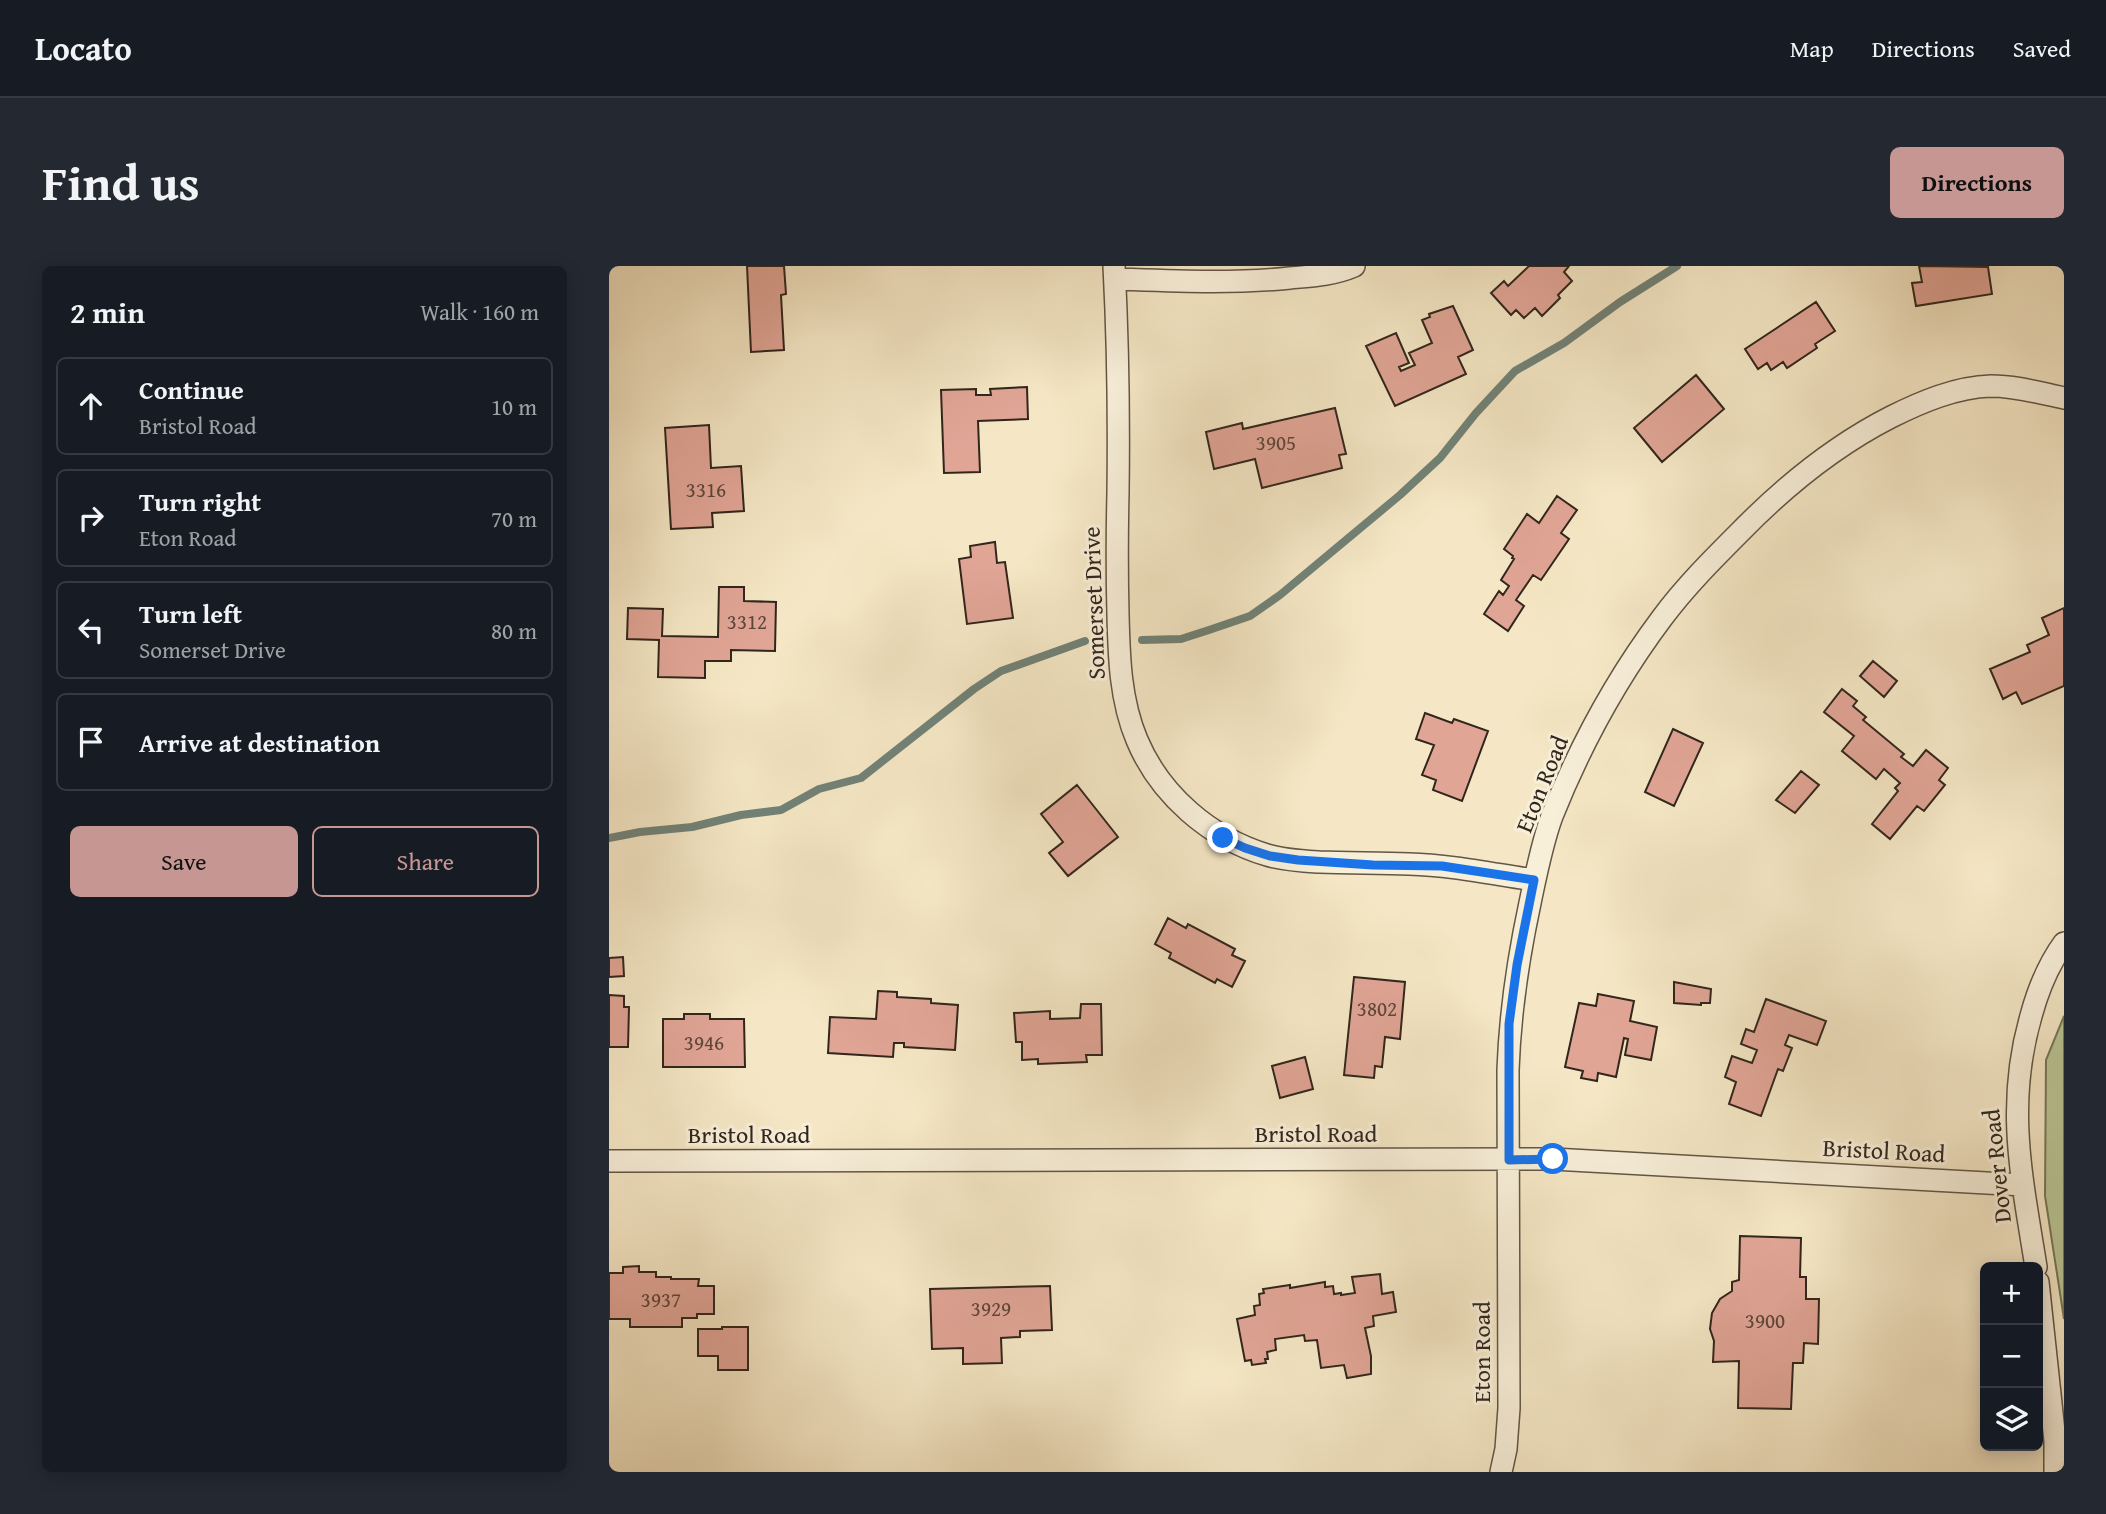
<!DOCTYPE html>
<meta charset="utf-8">
<style>
:root{--surface:#171b24;--page:#242831;--text:#f1f3f6;--muted:#9ea1a6;--line:#363941;--accent:#c59692}
body{margin:0;font-family:"Gentium Book Plus",serif;background:var(--page);color:var(--text)}
.controls{position:absolute;right:21px;bottom:21px;display:grid;overflow:hidden;border-radius:10px;box-shadow:0 4px 18px #0003}
.controls button{width:63px;height:63px;display:grid;place-items:center;padding:0;border:0;border-bottom:2px solid var(--line);background:var(--surface);color:var(--text);font:35px sans-serif}
.stop{position:absolute;width:21px;height:21px;margin:-16px;border:5px solid #1a73e8;border-radius:50%;background:#fff}
.stop.end{background:#1a73e8;border-color:#fff;box-shadow:0 2px 7px #0008}
.list{margin:0;padding:0;list-style:none}
h2{display:flex;justify-content:space-between;align-items:center;height:91px;margin:0;padding:0 28px;font-size:30px}
h2 small{font-size:23px;font-weight:400;color:var(--muted)}
.list li{display:grid;grid-template-columns:46px 1fr auto;gap:21px;align-items:center;box-sizing:border-box;height:98px;margin:0 14px 14px;padding:0 14px;border:2px solid var(--line);border-radius:10px}
.list b{display:block;font-size:26px;white-space:nowrap}
.list p{margin:0;font-size:23px;white-space:nowrap;color:var(--muted)}
.list em{font-size:23px;font-style:normal;color:var(--muted)}
.actions{display:flex;gap:14px;padding:21px 28px}
.actions a{flex:1;padding:16px 0;border:2px solid var(--accent);border-radius:10px;text-align:center;font-size:24px;color:var(--accent)}
.actions .main{background:var(--accent);color:#111}
.icon{flex:none;width:38px;height:38px;fill:none;stroke:currentColor;stroke-width:2;stroke-linecap:round;stroke-linejoin:round}
.map{position:relative;flex:none;width:1455px;height:1206px;overflow:hidden;border-radius:10px}
header{display:flex;align-items:center;gap:42px;box-sizing:border-box;height:98px;padding:0 35px;background:var(--surface);border-bottom:2px solid var(--line)}
header strong{font-size:33px}
nav{display:flex;gap:38px;margin-inline-start:auto;font-size:24px}
.intro{display:flex;align-items:center;justify-content:space-between;box-sizing:border-box;height:168px;padding:0 42px}
h1{margin:0;font-size:49px}
.button{padding:18px 32px;border-radius:10px;background:var(--accent);color:#111;font-size:24px;font-weight:700}
main{display:flex;gap:42px;padding:0 42px}
aside{flex:1;background:var(--surface);border-radius:10px;box-shadow:0 4px 18px #0003}
.map>svg:first-child{display:block}
.green{fill:#bac696;stroke:#767659;stroke-width:2}
.lines{fill:none;stroke-linecap:round;stroke-linejoin:round}
.stream{stroke:#718277;stroke-width:8}
.building{fill:#e1a596;stroke:#31261c;stroke-width:2}
.minor-casing{stroke:#625646;stroke-width:24}
.minor{stroke:#f8efd9;stroke-width:21}
.route{stroke:#1a73e8;stroke-width:9}
.labels{text-anchor:middle;stroke-width:6;stroke-linejoin:round;paint-order:stroke}
.number-label{font-size:21px;fill:#5d463a}
.street-label{font-size:24px;fill:#31261c;stroke:#f8efd9}
</style>
<header>
<strong>Locato</strong>
<nav><a>Map</a><a>Directions</a><a>Saved</a></nav>
</header>
<div class="intro"><h1>Find us</h1><a class="button">Directions</a></div>
<main>
<aside>
<h2>2 min<small>Walk · 160 m</small></h2>
<ul class="list">
<li><svg class="icon" aria-label="ahead" viewBox="0 0 24 24"><path d="M12 20V5M6 11l6-6 6 6"/></svg><div><b>Continue</b><p>Bristol Road</p></div><em>10 m</em></li>
<li><svg class="icon" aria-label="right" viewBox="0 0 24 24"><path d="M7 20v-9h11M14 6l5 5-5 5"/></svg><div><b>Turn right</b><p>Eton Road</p></div><em>70 m</em></li>
<li><svg class="icon" aria-label="left" viewBox="0 0 24 24"><path d="M17 20v-9H6M10 6l-5 5 5 5"/></svg><div><b>Turn left</b><p>Somerset Drive</p></div><em>80 m</em></li>
<li><svg class="icon" aria-label="arrive" viewBox="0 0 24 24"><path d="M6 21V4h12l-3 4 3 4H6"/></svg><div><b>Arrive at destination</b></div></li>
</ul>
<div class="actions"><a class="main">Save</a><a>Share</a></div>
</aside>
<div class="map">
<svg width="1455" height="1206" viewBox="0 0 1455 1206">
<rect width="100%" height="100%" fill="#f5e7c5"/>
<filter id="stains"><feTurbulence type="fractalNoise" baseFrequency=".00286" numOctaves="4"/><feColorMatrix values="0 0 0 0 .2 0 0 0 0 .09 0 0 0 0 .02 0 0 0 .5 -.17"/></filter>
<radialGradient id="worn" r=".72"><stop offset=".6" stop-color="#630" stop-opacity="0"/><stop offset="1" stop-color="#630" stop-opacity=".3"/></radialGradient>
<!-- green -->
<path class="green" d="M 1455,750 L 1455,1053 L 1436,930 L 1437,794 Z"/>
<g class="lines">
<!-- stream -->
<path class="stream" d="M 533,374 L 572,373 L 600,364 L 641,350 L 671,329 L 791,229 L 831,192 L 867,147 L 906,105 L 955,77 L 1011,36 L 1068,0
M 0,572 L 31,566 L 83,561 L 132,549 L 172,544 L 210,523 L 252,512 L 365,423 L 392,405 L 476,375"/>
</g>
<!-- building -->
<path class="building" d="M 138,0 L 175,0 L 177,28 L 172,29 L 175,84 L 142,86 Z
M 920,0 L 960,0 L 955,6 L 963,15 L 949,29 L 951,32 L 933,50 L 926,42 L 915,52 L 907,44 L 902,49 L 882,27 L 895,15 L 899,20 Z
M 1310,0 L 1379,1 L 1383,28 L 1307,40 L 1303,17 L 1313,16 Z
M 1207,36 L 1226,65 L 1206,78 L 1208,82 L 1178,102 L 1174,96 L 1162,104 L 1158,97 L 1149,103 L 1136,83 Z
M 844,40 L 864,84 L 849,91 L 857,108 L 786,140 L 757,80 L 787,67 L 800,97 L 790,101 L 792,105 L 806,99 L 800,87 L 823,77 L 813,54 L 821,51 L 820,48 Z
M 1087,109 L 1115,143 L 1053,196 L 1025,162 Z
M 418,121 L 419,153 L 369,155 L 371,206 L 335,207 L 332,124 L 367,123 L 367,129 L 382,129 L 381,123 Z
M 726,142 L 737,188 L 730,189 L 733,202 L 653,222 L 646,193 L 605,203 L 597,166 L 633,157 L 634,163 Z
M 100,159 L 102,202 L 132,200 L 135,245 L 103,247 L 104,261 L 62,263 L 56,162 Z
M 948,230 L 968,244 L 952,267 L 960,273 L 932,314 L 924,309 L 907,334 L 915,340 L 899,365 L 875,348 L 890,325 L 894,329 L 900,320 L 892,314 L 905,293 L 903,292 L 904,290 L 895,283 L 918,248 L 930,257 Z
M 386,276 L 388,297 L 396,296 L 404,352 L 358,358 L 350,293 L 362,291 L 361,280 Z
M 110,321 L 135,321 L 135,335 L 167,336 L 166,385 L 122,384 L 122,395 L 96,395 L 96,412 L 49,411 L 50,374 L 18,373 L 19,342 L 54,343 L 53,370 L 109,371 Z
M 1455,342 L 1455,420 L 1413,438 L 1407,426 L 1394,433 L 1381,403 L 1421,386 L 1418,379 L 1440,369 L 1433,352 Z
M 1264,395 L 1288,415 L 1275,431 L 1251,410 Z
M 1233,423 L 1248,435 L 1244,440 L 1257,451 L 1254,454 L 1295,488 L 1292,491 L 1304,500 L 1317,484 L 1339,502 L 1330,514 L 1336,519 L 1315,545 L 1308,540 L 1281,573 L 1263,558 L 1289,525 L 1286,522 L 1291,517 L 1275,503 L 1267,513 L 1233,485 L 1245,470 L 1215,446 Z
M 816,447 L 843,457 L 845,453 L 879,465 L 853,535 L 824,524 L 827,514 L 813,509 L 825,479 L 807,473 Z
M 1064,463 L 1094,477 L 1065,540 L 1036,526 Z
M 1192,505 L 1210,519 L 1186,547 L 1167,534 Z
M 468,519 L 509,571 L 459,610 L 440,587 L 454,576 L 432,548 Z
M 559,652 L 577,662 L 579,658 L 626,683 L 623,689 L 636,695 L 623,721 L 608,713 L 606,717 L 560,692 L 562,687 L 546,678 Z
M 14,691 L 15,710 L 0,711 L 0,692 Z
M 745,711 L 796,716 L 791,773 L 776,771 L 773,801 L 766,800 L 765,812 L 735,809 Z
M 1065,716 L 1102,723 L 1101,737 L 1092,737 L 1092,739 L 1065,737 Z
M 269,725 L 288,726 L 288,731 L 322,733 L 322,737 L 349,739 L 346,784 L 295,781 L 295,777 L 285,777 L 284,791 L 219,787 L 221,751 L 267,753 Z
M 989,728 L 1025,735 L 1021,755 L 1048,761 L 1042,794 L 1016,789 L 1019,773 L 1015,772 L 1007,811 L 989,807 L 988,815 L 972,812 L 974,805 L 956,801 L 970,737 L 987,740 Z
M 0,729 L 15,730 L 15,741 L 20,741 L 19,781 L 0,781 Z
M 1157,733 L 1217,755 L 1208,779 L 1180,769 L 1176,779 L 1183,782 L 1174,805 L 1169,803 L 1152,850 L 1120,838 L 1127,816 L 1116,811 L 1123,790 L 1143,797 L 1148,784 L 1132,778 L 1137,763 L 1145,766 Z
M 472,738 L 492,738 L 493,789 L 477,789 L 478,796 L 429,798 L 429,793 L 413,794 L 413,776 L 407,776 L 405,747 L 441,745 L 441,753 L 471,752 Z
M 75,748 L 101,748 L 101,753 L 135,753 L 136,801 L 54,801 L 54,753 L 75,753 Z
M 696,791 L 704,823 L 671,832 L 663,800 Z
M 1131,970 L 1192,972 L 1191,1011 L 1197,1011 L 1197,1033 L 1210,1033 L 1209,1078 L 1195,1077 L 1194,1097 L 1184,1097 L 1182,1143 L 1129,1142 L 1130,1095 L 1104,1096 L 1105,1075 L 1101,1063 L 1103,1047 L 1111,1033 L 1123,1025 L 1123,1016 L 1130,1014 Z
M 30,1000 L 30,1006 L 47,1006 L 47,1011 L 62,1011 L 62,1013 L 90,1013 L 89,1020 L 105,1020 L 105,1048 L 88,1048 L 88,1052 L 73,1052 L 73,1061 L 21,1061 L 21,1053 L 0,1053 L 0,1007 L 14,1007 L 14,1001 Z
M 771,1008 L 773,1028 L 784,1026 L 787,1046 L 764,1050 L 765,1060 L 756,1062 L 762,1090 L 762,1108 L 738,1112 L 735,1099 L 712,1102 L 708,1074 L 696,1075 L 695,1069 L 666,1073 L 667,1084 L 658,1086 L 659,1093 L 656,1093 L 657,1097 L 643,1099 L 642,1094 L 636,1095 L 628,1053 L 646,1049 L 645,1040 L 651,1039 L 650,1028 L 655,1027 L 654,1023 L 681,1019 L 681,1022 L 716,1016 L 716,1021 L 724,1020 L 725,1028 L 732,1027 L 732,1029 L 746,1027 L 743,1011 Z
M 441,1020 L 443,1064 L 411,1065 L 411,1071 L 392,1072 L 393,1097 L 354,1098 L 354,1082 L 323,1083 L 321,1023 Z
M 113,1061 L 139,1061 L 139,1104 L 109,1104 L 109,1090 L 89,1090 L 89,1063 L 113,1063 Z"/>
<g class="lines">
<defs>
<path id="minor" d="M 505,0 C 509,76 510,152 509,227 C 508,268 508,308 509,349 C 510,390 511,434 528,474 C 551,529 601,572 658,589 C 674,594 693,595 710,596 C 740,597 770,597 800,598 C 842,599 884,608 925,614
M 506,13 C 564,15 623,18 681,12 C 703,10 724,9 745,0
M 0,895 L 944,893 L 1414,919
M 1427,1001 C 1413,912 1396,840 1422,750 C 1429,724 1439,699 1455,677
M 1429,1016 L 1446,1175 L 1446,1206
M 892,1206 L 897,1183 L 900,1142 L 899,804 C 901,747 909,693 921,637 C 927,608 933,577 943,550 C 971,480 1008,412 1053,352 C 1076,321 1104,293 1131,266 C 1176,220 1225,180 1282,151 C 1312,136 1347,121 1382,120 C 1407,120 1431,127 1455,132"/>
</defs>
<!-- minor casing -->
<use href="#minor" class="minor-casing"/>
<!-- minor -->
<use href="#minor" class="minor"/>
</g>
<g class="lines">
<!-- route -->
<path class="route" d="M 614,572 L 636,582 L 661,590 L 689,594 L 764,599 L 833,600 L 925,614 L 908,699 L 900,758 L 900,894 L 944,893"/>
</g>
<g class="labels">
<!-- number labels -->
<g class="number-label">
<text x="667" y="184">3905</text>
<text x="97" y="231">3316</text>
<text x="138" y="363">3312</text>
<text x="768" y="750">3802</text>
<text x="95" y="784">3946</text>
<text x="52" y="1041">3937</text>
<text x="382" y="1050">3929</text>
<text x="1156" y="1062">3900</text>
</g>
<!-- street labels -->
<g class="street-label">
<text transform="translate(485 337) rotate(-92)" y="8">Somerset Drive</text>
<text transform="translate(933 518) rotate(-68)" y="8">Eton Road</text>
<text x="707" y="876">Bristol Road</text>
<text x="140" y="877">Bristol Road</text>
<text transform="translate(1275 885) rotate(3)" y="8">Bristol Road</text>
<text transform="translate(1388 900) rotate(-96)" y="8">Dover Road</text>
<text transform="translate(873 1086) rotate(-90)" y="8">Eton Road</text>
</g>
</g>
<rect width="100%" height="100%" filter="url(#stains)"/>
<rect width="100%" height="100%" fill="url(#worn)"/>
</svg>
<div class="controls">
<button>+</button>
<button>−</button>
<button><svg class="icon" aria-label="layers" viewBox="0 0 24 24"><path d="M12 4l9 5-9 5-9-5zM3 14l9 5 9-5"/></svg></button>
</div>
<div class="stop" style="left:944px;top:893px"></div>
<div class="stop end" style="left:614px;top:572px"></div>
</div>
</main>
